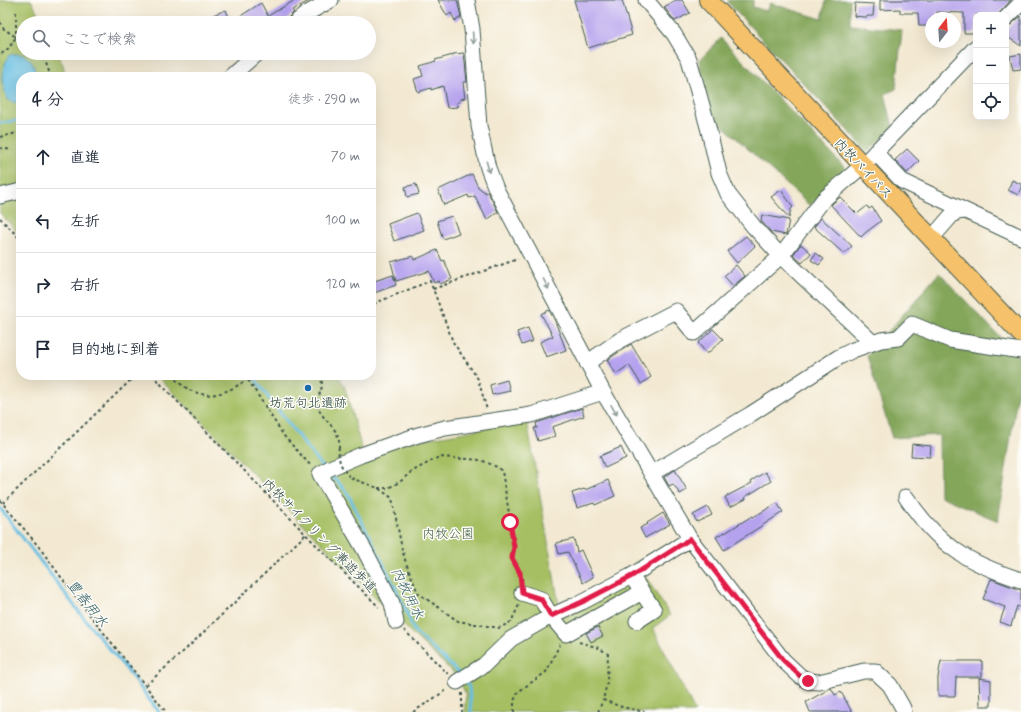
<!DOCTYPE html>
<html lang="ja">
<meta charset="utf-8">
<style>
:root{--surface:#fff;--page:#f6f6f7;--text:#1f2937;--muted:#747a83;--line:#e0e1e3}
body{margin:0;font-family:Mynerve,"Klee One",sans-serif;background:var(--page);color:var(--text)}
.controls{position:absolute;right:12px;top:12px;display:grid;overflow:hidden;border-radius:8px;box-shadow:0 4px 16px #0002}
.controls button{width:36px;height:36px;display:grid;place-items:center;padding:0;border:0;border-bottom:1px solid var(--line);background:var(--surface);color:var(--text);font:20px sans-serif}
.compass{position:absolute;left:925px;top:12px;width:36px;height:36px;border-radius:50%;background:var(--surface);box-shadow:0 4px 16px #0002;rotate:17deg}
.stop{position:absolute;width:12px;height:12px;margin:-9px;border:3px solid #e11d48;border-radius:50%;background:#fff}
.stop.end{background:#e11d48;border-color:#fff;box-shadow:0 1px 4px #0008}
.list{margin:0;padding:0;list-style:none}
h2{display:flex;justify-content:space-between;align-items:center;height:52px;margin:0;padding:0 16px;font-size:17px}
h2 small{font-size:13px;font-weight:400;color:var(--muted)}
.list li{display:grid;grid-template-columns:26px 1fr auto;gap:12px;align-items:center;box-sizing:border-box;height:64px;padding:0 16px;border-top:1px solid var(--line)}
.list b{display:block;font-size:15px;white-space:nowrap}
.list em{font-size:13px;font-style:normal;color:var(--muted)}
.icon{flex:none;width:22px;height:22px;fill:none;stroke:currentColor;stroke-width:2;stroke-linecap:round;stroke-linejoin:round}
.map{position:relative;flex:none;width:1021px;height:712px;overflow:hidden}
.search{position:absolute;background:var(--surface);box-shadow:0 4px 16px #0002;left:16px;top:16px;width:360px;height:44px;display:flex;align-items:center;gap:10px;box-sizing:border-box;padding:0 14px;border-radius:22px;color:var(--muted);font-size:15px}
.panel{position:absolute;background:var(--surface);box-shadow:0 4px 16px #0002;left:16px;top:72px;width:360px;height:308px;border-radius:16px}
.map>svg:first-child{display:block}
.green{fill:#a6bf64;stroke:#627e4c}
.forest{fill:#84a65a;stroke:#527247}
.water{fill:#64bee2;stroke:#427e8b}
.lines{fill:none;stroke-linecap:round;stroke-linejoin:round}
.stream{stroke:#64bee2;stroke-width:3}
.building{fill:#b5a2ee}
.minor-casing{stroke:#3f574c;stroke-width:17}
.major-casing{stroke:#3f574c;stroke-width:20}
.path{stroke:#3f574c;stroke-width:2;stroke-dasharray:3 3;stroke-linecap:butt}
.minor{stroke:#fff;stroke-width:15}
.major{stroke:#f5c16b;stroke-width:18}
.path-bridge{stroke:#3f574c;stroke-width:2;stroke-dasharray:3 3;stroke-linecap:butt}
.oneway{stroke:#8f9e9a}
.route{stroke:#e11d48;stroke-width:5}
.poi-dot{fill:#1f6fb2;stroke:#fdfcf7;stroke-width:1.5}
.labels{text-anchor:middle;stroke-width:3;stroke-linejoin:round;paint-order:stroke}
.street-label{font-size:13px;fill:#1f3d34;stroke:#fdfcf7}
.poi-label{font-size:13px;fill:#1f3d34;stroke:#fdfcf7}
.park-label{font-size:13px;fill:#415e40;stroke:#fdfcf7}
.water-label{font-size:14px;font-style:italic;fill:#305d60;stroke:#fdfcf7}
</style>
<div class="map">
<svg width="1021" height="712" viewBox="0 0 1021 712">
<rect width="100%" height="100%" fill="#fdfcf7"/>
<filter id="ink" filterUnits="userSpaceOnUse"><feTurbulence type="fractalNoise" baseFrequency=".025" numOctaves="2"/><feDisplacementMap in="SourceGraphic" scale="8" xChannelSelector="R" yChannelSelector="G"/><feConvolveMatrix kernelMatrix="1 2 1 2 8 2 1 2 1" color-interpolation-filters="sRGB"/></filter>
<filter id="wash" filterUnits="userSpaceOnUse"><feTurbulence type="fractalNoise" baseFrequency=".012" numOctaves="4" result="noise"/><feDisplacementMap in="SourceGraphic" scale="16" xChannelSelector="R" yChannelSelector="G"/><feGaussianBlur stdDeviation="0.9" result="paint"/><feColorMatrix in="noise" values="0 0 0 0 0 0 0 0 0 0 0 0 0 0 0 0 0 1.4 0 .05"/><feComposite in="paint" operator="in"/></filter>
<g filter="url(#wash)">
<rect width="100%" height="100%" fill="#f3e9d2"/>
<!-- green -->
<path class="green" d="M 0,0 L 31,0 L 43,23 L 23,23 L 23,53 L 57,53 L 63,65 L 66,77 L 21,77 L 21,236 L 0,213 Z
M 156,375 L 338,375 L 344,385 L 362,450 L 527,421 L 560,611 L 641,570 L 670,615 L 653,628 L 695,712 L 464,712 L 466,695 L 458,677 L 381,604 Z"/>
<!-- forest -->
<path class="forest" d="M 728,0 L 753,0 L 753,7 L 766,11 L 770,3 L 822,19 L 826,0 L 850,0 L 850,25 L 902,30 L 896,89 L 885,94 L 893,127 L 868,152 L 728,3 Z
M 721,38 L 848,171 L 810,206 L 708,112 L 699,61 Z
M 939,273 L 1021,359 L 1021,370 L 998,521 L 940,496 L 939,435 L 892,438 L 867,356 Z"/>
<!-- water -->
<path class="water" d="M 16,54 C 29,54 36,64 35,77 L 21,77 L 21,105 L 8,100 C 0,80 0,73 9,55 Z"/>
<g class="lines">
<!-- stream -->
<path class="stream" d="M 0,123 L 21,120
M 252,375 L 269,398 L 322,467
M 330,475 L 338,482 L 348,494 L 403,603 L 414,631 L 461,675
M 0,508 L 83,617 L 127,670 L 159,712
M 465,681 L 469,687 L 471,712"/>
</g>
<g id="blocks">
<!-- building -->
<path class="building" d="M 295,0 L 311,0 L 292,10 L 294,12 L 287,19 L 286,23 L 217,23 L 213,15 L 226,10 L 231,22 L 261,3 L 268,16 Z
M 438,0 L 457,0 L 461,17 L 455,21 L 451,13 L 447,16 Z
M 574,0 L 622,0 L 632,35 L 588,48 Z
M 676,0 L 682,0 L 690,13 L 675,21 L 664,7 Z
M 880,0 L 1011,0 L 998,15 L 976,15 L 976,33 L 964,33 L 964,13 L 937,12 L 937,18 L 931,18 L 931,26 L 919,26 L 918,13 L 900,13 L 900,9 L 880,10 Z
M 855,3 L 874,4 L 873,16 L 868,16 L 867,17 L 864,17 L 854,16 Z
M 1021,16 L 1021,46 L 1006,36 L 1006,31 L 1008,27 Z
M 464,53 L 467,82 L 463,82 L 465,98 L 460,99 L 460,102 L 457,103 L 458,107 L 447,108 L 443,86 L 431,90 L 431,88 L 418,92 L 414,79 L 423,76 L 420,66 L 436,61 L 435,60 L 453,55 L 453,54 Z
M 1021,54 L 1021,69 L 1013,70 L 1010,56 Z
M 907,149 L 919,161 L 907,173 L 895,160 Z
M 472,174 L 478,187 L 486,193 L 488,192 L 498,212 L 487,220 L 475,196 L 469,198 L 468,195 L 444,205 L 438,190 Z
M 1012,180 L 1021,184 L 1021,188 L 1018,195 L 1008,190 Z
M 416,184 L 419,194 L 407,197 L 405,187 Z
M 781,190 L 793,207 L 791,209 L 789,218 L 771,197 Z
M 840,197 L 857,214 L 867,206 L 869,209 L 872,207 L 881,221 L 865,233 L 861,237 L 831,205 Z
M 417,213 L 424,230 L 394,241 L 388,224 Z
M 762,215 L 789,220 L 786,235 L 771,232 L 761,221 Z
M 452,216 L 459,233 L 443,239 L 437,221 Z
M 821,218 L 852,246 L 845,253 L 844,252 L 843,253 L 814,227 Z
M 746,236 L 755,246 L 737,263 L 727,251 Z
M 800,245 L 802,245 L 811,253 L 802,263 L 793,255 Z
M 437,250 L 442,261 L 444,260 L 452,279 L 440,284 L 439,281 L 434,283 L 429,271 L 396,281 L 391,262 L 413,256 L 414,260 Z
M 816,253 L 824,259 L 819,265 L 811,260 Z
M 736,265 L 745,276 L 733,286 L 724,276 Z
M 393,275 L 396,285 L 374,293 L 371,282 Z
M 549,310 L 555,321 L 566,350 L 546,357 L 540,342 L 553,336 L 541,314 Z
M 528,328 L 533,341 L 522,345 L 517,332 Z
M 713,329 L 723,339 L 707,354 L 698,343 Z
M 631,344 L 651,377 L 641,384 L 629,365 L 616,374 L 607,360 Z
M 507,380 L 510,391 L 492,395 L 490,385 Z
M 582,408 L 584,416 L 552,427 L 555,436 L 538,441 L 534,428 L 537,428 L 536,423 Z
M 912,444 L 931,446 L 930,457 L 911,456 Z
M 621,447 L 626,458 L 605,468 L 600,456 Z
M 675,470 L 687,490 L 680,494 L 673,484 L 669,486 L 664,477 Z
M 765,472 L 771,481 L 745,497 L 746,499 L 730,507 L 725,497 L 752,483 L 751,481 Z
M 608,480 L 615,496 L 595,505 L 594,503 L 577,508 L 572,493 L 584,489 L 585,490 Z
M 777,503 L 783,512 L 724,550 L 716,537 L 725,532 L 725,533 L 752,516 L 752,518 Z
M 708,507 L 712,515 L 697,522 L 693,515 Z
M 663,513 L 670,524 L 645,538 L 640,528 L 648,524 L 647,523 Z
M 574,539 L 577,552 L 581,550 L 593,577 L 583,583 L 568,552 L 559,554 L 556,543 Z
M 991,579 L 1021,590 L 1021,608 L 1017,606 L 1011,626 L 1000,622 L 1005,607 L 983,599 Z
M 598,627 L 603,636 L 591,642 L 586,633 Z
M 941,661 L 982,661 L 982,677 L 956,677 L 955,696 L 938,696 L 938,677 Z
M 979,678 L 991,680 L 991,706 L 980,706 Z
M 831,688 L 835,695 L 841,692 L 852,712 L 810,712 L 806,702 Z"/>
</g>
</g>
<g filter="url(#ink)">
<use href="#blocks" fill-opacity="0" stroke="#3f574c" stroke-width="1"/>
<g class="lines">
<defs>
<path id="minor" d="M 467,0 L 472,29 L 479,126 L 488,168 L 496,189 L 603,392 L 690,539 L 783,660 L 800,676 L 808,681 L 819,682 L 864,671 L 875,671 L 890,685 L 903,708 L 904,712
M 646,0 L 674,34 L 689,59 L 708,127 L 719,173 L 728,194 L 754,227 L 781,256 L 873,343
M 1006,18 L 1021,3
M 295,23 L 306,14 L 331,0
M 230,77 L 257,53
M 875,152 L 902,181 L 1021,237
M 0,196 L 21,191
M 931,239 L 951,216 L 956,212 L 966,211
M 587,363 L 620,340 L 676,311 L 694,333 L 781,256 L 823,200 L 862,166 L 976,47
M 651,474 L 751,414 L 839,357 L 853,350 L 881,340 L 898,338 L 912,324 L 950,340 L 1021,351
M 906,497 C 938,545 967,563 1021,580
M 634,580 L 654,610 L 637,621
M 522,593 L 541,599 L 551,616 L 566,634 L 635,596
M 396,622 L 392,603 L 364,549 L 320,474 L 330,468 L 361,455 L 418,435 L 445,428 L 531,415 L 603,392
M 457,682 L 484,665 L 511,639 L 551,616 L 582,602 L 631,576 L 690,539"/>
<path id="major" d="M 708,0 L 1021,334"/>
</defs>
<!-- minor casing -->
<use href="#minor" class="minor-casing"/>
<!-- major casing -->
<use href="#major" class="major-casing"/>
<!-- path -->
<path class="path" d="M 16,12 L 16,37 L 23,41
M 0,22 L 4,29 L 16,37 L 9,48 L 0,55
M 40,53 L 46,63 L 51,77
M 0,137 L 21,132
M 0,148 L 12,150
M 0,218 L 21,240
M 433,289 L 518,259
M 371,299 L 373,304 L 430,281 L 453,342 L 478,379 L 487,410
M 152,375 L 318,547 L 379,607
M 171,375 C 197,402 219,399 248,379
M 245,375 L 284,436 L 311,466
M 320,375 C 320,378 322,381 322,384 C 322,392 316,397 318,406 C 322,422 341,427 339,447
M 351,478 L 378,488 L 392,498 L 402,549 L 406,563 L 418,593 L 458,621 L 499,628 L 511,622 L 519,605
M 378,488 L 388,488 L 394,485 L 401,481 L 411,472 L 439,457 L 481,460 L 497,467 L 502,471 L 508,507 L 514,547 L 512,557 L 520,573 L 522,581
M 0,500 L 39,547 L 75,596 L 166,712
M 3,503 L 136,375
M 404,630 L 448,674
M 579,642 L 599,648 L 608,654 L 607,683 L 603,700 L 622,707 L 645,712
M 146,685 L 184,651 L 306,534
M 462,693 L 462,712
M 413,712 L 448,689
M 514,712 L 514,701 L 518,692 L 546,672 L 560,644
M 598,712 L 603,700"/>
<!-- minor -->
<use href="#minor" class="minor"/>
<!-- major -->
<use href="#major" class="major"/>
<!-- path-bridge -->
<path class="path-bridge" d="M 339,447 C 337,460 342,470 351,478"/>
</g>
<!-- one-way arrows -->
<defs><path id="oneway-shaft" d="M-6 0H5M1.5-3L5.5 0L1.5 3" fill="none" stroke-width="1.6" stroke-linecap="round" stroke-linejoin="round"/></defs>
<g class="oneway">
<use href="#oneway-shaft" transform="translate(473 38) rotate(86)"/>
<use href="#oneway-shaft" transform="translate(488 167) rotate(74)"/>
<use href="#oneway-shaft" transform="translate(546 284) rotate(62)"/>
<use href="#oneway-shaft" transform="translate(614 410) rotate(60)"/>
</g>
</g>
<g class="lines" filter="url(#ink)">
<!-- route -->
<path class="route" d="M 510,522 L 514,547 L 512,558 L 520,573 L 522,593 L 541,599 L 551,616 L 582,602 L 632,576 L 690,539 L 783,660 L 800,676 L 808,681"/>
</g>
<!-- markers -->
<circle class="poi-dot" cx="308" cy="388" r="4"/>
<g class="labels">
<!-- street labels -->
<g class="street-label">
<text transform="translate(864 168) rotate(47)" y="5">内牧バイパス</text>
<text transform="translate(320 535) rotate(45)" y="5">内牧サイクリング兼遊歩道</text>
</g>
<!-- poi labels -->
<g class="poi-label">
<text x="308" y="407">坊荒句北遺跡</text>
</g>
<!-- park labels -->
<g class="park-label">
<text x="448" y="538">内牧公園</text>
</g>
<!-- water labels -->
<g class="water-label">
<text transform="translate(408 593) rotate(64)" y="5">内牧用水</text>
<text transform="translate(88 603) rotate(52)" y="5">豊春用水</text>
</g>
</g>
</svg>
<div class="controls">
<button>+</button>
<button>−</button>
<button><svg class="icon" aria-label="locate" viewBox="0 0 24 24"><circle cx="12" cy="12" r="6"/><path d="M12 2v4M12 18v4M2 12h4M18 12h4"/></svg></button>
</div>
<svg class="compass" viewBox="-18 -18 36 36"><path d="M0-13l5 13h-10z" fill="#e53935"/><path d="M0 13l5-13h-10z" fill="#747a83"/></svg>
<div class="stop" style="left:510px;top:522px"></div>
<div class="stop end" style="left:808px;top:681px"></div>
<div class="search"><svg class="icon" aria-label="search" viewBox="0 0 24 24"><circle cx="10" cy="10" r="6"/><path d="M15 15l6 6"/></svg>ここで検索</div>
<section class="panel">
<h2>4 分<small>徒歩 · 290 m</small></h2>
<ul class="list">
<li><svg class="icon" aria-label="ahead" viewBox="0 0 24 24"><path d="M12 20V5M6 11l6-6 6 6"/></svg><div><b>直進</b></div><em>70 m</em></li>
<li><svg class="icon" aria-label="left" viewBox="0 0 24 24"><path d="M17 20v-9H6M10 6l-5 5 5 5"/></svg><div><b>左折</b></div><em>100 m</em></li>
<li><svg class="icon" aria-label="right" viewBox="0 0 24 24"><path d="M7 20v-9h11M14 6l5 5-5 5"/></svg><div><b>右折</b></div><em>120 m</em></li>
<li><svg class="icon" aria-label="arrive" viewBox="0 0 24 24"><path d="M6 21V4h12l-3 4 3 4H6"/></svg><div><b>目的地に到着</b></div></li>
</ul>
</section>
</div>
